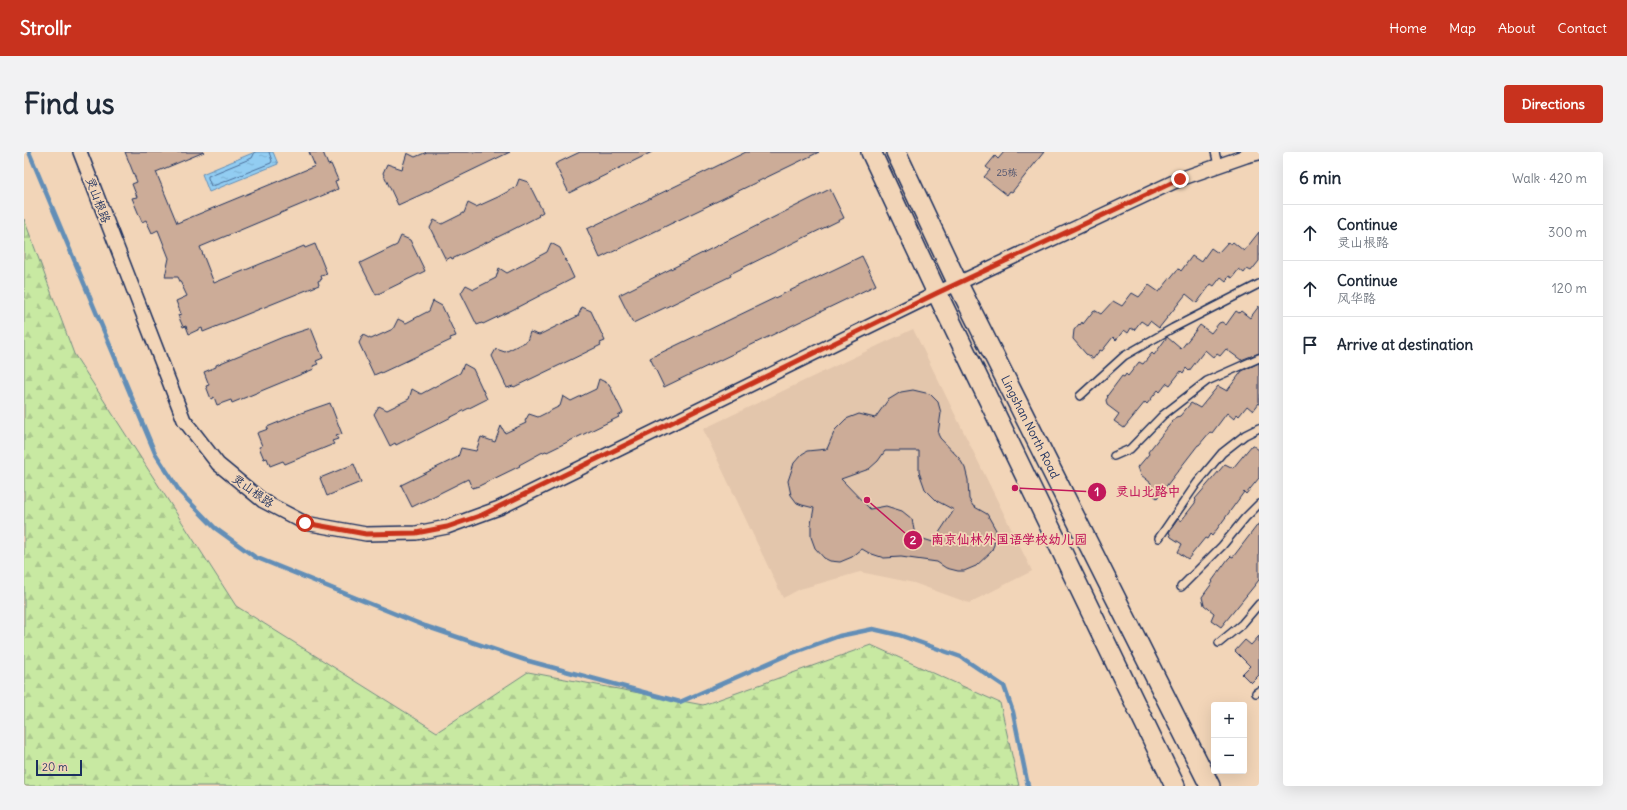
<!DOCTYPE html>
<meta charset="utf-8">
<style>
:root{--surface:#fff;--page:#f2f2f3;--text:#1f2937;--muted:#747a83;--line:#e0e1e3;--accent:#c8321e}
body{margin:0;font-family:Delius,"LXGW WenKai TC",sans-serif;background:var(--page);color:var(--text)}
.controls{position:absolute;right:12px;bottom:12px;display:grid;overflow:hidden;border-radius:4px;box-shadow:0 4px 16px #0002}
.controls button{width:36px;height:36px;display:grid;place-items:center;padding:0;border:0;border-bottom:1px solid var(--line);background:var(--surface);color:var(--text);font:20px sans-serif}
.scale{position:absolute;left:12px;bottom:10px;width:46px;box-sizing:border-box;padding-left:4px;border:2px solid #1b2f5e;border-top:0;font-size:11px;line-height:14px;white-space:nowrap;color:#1b2f5e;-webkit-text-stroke:3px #f2d5b8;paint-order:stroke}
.stop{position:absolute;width:12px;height:12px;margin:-9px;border:3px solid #c8321e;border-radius:50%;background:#fff}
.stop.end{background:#c8321e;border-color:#fff;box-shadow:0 1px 4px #0008}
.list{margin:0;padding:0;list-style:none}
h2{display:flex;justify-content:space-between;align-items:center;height:52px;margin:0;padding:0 16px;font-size:17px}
h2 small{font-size:13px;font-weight:400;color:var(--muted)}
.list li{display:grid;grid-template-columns:26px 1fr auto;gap:12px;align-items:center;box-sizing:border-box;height:56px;padding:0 16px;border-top:1px solid var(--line)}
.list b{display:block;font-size:15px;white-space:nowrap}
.list p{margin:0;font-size:13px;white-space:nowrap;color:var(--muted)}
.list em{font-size:13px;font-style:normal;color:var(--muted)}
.icon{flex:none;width:22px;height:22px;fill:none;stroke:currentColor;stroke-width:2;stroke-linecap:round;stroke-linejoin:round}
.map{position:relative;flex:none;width:1235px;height:634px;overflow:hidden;border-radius:4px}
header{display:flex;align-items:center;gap:24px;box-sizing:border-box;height:56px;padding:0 20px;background:var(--accent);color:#fff}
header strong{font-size:19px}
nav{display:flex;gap:22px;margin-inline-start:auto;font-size:14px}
.intro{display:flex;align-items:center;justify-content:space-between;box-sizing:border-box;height:96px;padding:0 24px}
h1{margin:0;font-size:28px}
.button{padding:10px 18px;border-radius:4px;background:var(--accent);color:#fff;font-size:14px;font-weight:700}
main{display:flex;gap:24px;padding:0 24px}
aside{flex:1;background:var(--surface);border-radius:4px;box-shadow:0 4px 16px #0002}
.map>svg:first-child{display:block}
.built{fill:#e3c6ac}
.forest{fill:url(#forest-firs);stroke:#728c80}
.water{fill:url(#water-ripples);stroke:#628eb7}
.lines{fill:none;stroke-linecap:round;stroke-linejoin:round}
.shore{stroke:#4b6e99;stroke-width:1}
.stream{stroke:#628eb7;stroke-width:4.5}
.building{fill:#ccac98;stroke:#1b2f5e;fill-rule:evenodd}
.service-casing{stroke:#1b2f5e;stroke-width:10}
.minor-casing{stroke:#1b2f5e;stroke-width:16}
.secondary-casing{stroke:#1b2f5e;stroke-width:22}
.service{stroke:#f2d5b8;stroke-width:7}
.minor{stroke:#f2d5b8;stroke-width:13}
.secondary{stroke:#f2d5b8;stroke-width:19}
.route{stroke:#c8321e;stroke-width:5}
.labels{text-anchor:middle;stroke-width:3.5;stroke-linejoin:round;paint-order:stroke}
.number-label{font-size:10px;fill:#474e6c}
.street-label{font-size:12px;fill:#1b2f5e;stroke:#f2d5b8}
.leader{fill:none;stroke:#c2185b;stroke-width:1.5}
.callout-dot{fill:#c2185b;stroke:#f2d5b8;stroke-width:1.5}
.mark-label{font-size:12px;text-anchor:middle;font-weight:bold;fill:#fff}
.callout-label{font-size:13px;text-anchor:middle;font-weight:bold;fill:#c2185b;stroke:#f2d5b8;stroke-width:3.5;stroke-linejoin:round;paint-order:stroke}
</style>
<header>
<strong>Strollr</strong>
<nav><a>Home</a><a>Map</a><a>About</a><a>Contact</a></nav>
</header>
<div class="intro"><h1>Find us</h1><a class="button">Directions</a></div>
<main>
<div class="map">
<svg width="1235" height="634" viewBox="0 0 1235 634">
<defs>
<pattern id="forest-firs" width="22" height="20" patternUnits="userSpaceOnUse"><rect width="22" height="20" fill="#c8e9a2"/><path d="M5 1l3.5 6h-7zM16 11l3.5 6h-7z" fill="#abc88e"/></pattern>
<pattern id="water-ripples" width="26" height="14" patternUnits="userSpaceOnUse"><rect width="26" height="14" fill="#92cdf2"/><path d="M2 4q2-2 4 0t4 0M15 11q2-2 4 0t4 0" fill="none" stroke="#7db0d2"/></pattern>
</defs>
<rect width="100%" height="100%" fill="#f2d5b8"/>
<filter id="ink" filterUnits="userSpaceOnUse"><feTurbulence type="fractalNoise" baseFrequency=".025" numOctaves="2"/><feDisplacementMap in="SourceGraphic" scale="8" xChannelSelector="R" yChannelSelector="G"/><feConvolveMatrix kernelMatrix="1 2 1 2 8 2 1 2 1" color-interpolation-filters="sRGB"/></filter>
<g filter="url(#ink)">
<!-- built -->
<path class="built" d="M 889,177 L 1008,419 L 945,451 L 890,431 L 836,420 L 776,437 L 759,446 L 679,277 Z"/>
<!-- forest -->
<path class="forest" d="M 0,67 L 50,202 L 212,454 L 413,580 L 504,520 L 679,553 L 847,493 L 976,551 L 995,634 L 0,634 Z"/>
<!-- water -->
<path class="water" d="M 231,0 L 249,0 L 254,12 L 185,40 L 178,22 Z"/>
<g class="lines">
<!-- shore -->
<path class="shore" d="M 231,0 L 228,6 L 184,24 L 184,26 L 187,34 L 189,34 L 247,11 L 248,9 L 245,0"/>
<!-- stream -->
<path class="stream" d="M 5,0 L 131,301 L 156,340 L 191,376 L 231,405 L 401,474 L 501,508 L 656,550 L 763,503 L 815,484 L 849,477 L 875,483 L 937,505 L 980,534 L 989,560 L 1004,634"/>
</g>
<!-- building -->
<path class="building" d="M 101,0 L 180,0 L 132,20 L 153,71 L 291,14 L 285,0 L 299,0 L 304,13 L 307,12 L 314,28 L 311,29 L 314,37 L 176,95 L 190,131 L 280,94 L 281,96 L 291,92 L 303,122 L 297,124 L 298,127 L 294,129 L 295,133 L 179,180 L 178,176 L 165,182 L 162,174 L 159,175 L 154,163 L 157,162 L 152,149 L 163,144 L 154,125 L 141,125 L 145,106 L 134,78 L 128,81 L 122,68 L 118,70 L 108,46 L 113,45 L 108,32 L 113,30 Z
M 403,0 L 486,0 L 403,40 L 374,53 L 359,21 L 363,12 L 378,17 L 383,1 L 391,5 Z
M 556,0 L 628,0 L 545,41 L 531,12 Z
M 722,0 L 795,0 L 576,106 L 563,77 Z
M 980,0 L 1020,0 L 988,40 L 986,39 L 983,43 L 960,25 L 966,18 L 962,15 L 971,4 L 974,7 Z
M 495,27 L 504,30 L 519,60 L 514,63 L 515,64 L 482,81 L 428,107 L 427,105 L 422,108 L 406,76 L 410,68 L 418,72 L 440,61 L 444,51 L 452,55 L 474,45 L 492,35 Z
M 806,37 L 820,66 L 706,122 L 707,124 L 609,171 L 595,143 Z
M 1235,80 L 1235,109 L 1227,119 L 1223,117 L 1220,121 L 1215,117 L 1208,126 L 1205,124 L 1202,129 L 1197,125 L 1190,134 L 1187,132 L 1173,151 L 1162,142 L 1135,176 L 1126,169 L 1123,173 L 1117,169 L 1110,178 L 1107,176 L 1104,181 L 1100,178 L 1092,188 L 1089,185 L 1078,199 L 1076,198 L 1069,207 L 1062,202 L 1049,187 L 1050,178 L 1055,172 L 1056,173 L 1058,170 L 1059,172 L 1070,158 L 1077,162 L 1089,149 L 1098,154 L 1108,141 L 1115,145 L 1125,133 L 1135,140 L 1153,118 L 1155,117 L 1157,119 L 1168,104 L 1177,110 L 1187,96 L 1194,101 L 1204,90 L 1207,92 L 1209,90 L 1220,99 Z
M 377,84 L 386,88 L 401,119 L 352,143 L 336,111 L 373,93 Z
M 527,91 L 536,96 L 550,126 L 488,158 L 459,172 L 458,171 L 453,173 L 437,141 L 442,133 L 450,137 L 472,126 L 475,116 L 483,121 L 523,100 Z
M 838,104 L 852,133 L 640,235 L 626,206 Z
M 409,149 L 418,154 L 432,184 L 426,186 L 427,188 L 357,221 L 357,220 L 350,223 L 335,191 L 339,183 L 347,187 L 369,177 L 374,167 L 382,171 L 399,162 L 405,159 Z
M 1235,154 L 1235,201 L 1217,208 L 1202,197 L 1196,204 L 1193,202 L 1190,206 L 1181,198 L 1165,219 L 1162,216 L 1159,221 L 1157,219 L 1146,233 L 1143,231 L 1136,240 L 1134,238 L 1123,252 L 1121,250 L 1100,276 L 1090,269 L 1095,262 L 1083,253 L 1082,248 L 1084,245 L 1083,244 L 1098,224 L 1100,225 L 1102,222 L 1104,224 L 1115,210 L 1119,212 L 1128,201 L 1130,203 L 1143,185 L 1157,197 L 1176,173 L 1187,181 L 1195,171 L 1198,170 L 1202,173 L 1212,159 L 1215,161 L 1217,159 L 1226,166 Z
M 558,155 L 567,159 L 581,189 L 576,191 L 577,193 L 534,214 L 490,235 L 489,234 L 483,236 L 468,204 L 472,197 L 481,200 L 503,189 L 506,180 L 515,183 L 533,174 L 554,164 Z
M 287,176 L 299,206 L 292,209 L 294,212 L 289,214 L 290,217 L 208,251 L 207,248 L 193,253 L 190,245 L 187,247 L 182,234 L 185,233 L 180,220 L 192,215 L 192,213 L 259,185 Z
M 1235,211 L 1235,251 L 1229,259 L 1223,254 L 1215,264 L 1213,262 L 1210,267 L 1203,261 L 1188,281 L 1186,280 L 1175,293 L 1174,293 L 1133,346 L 1123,338 L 1127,331 L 1117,323 L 1114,315 L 1125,302 L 1124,300 L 1152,265 L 1156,264 L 1167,251 L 1176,256 L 1194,234 L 1203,239 L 1218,219 Z
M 440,212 L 449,217 L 463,247 L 372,293 L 371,291 L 366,294 L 350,262 L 355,254 L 363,258 L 385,247 L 388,237 L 397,242 L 436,221 Z
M 575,227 L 585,232 L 599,261 L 594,264 L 595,265 L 523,300 L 522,299 L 517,301 L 495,313 L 496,314 L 455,334 L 448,336 L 444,327 L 388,355 L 377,333 L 434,305 L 437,296 L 452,299 L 457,285 L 471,290 L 477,274 L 481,281 L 502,271 L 501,269 L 505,262 L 514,265 L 536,254 L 539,244 L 547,249 L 572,237 Z
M 889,238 L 906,242 L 914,250 L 917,261 L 914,282 L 916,286 L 935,306 L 941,316 L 944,328 L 945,347 L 949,354 L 963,362 L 972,378 L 970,393 L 967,400 L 952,414 L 940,419 L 934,419 L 922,416 L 913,410 L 877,405 L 860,406 L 845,401 L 838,397 L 828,405 L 816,410 L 806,409 L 800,406 L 791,396 L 787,385 L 787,372 L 790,356 L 778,353 L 773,351 L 767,343 L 764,329 L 770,311 L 778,302 L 783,299 L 803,297 L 811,278 L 822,267 L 835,262 L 851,266 L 864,248 L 877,240 ZM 861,299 L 895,299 L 895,320 L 901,337 L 913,349 L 930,358 L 909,390 L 896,386 L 890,378 L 888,367 L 878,359 L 862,354 L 846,357 L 817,327 L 845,317 L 854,309 Z
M 306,251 L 318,282 L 312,284 L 314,287 L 308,289 L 310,292 L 261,312 L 259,309 L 246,314 L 243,306 L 240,307 L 235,295 L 238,294 L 233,281 L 244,277 L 243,275 L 277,261 Z
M 1228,293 L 1235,298 L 1235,326 L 1222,342 L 1220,340 L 1188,384 L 1186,382 L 1183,387 L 1181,386 L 1164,407 L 1154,400 L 1158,392 L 1147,385 L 1145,380 L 1154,367 L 1157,369 L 1171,351 L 1172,348 L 1171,347 L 1201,312 L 1209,316 Z
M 330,312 L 337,330 L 303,344 L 296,326 Z
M 1235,371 L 1235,428 L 1197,475 L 1187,468 L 1190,461 L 1180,453 L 1178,445 L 1189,430 L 1188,429 L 1204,407 L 1207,404 L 1209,405 Z
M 1235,484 L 1235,523 L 1227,531 L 1218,522 L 1226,514 L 1211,499 L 1221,488 L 1227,493 Z"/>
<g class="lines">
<defs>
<path id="service" d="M 1191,0 L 1194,13
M 1056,244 L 1100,204 L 1149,176 L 1235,132
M 1090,304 L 1106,297 L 1139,263 L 1183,229 L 1235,206
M 1135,386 L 1173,331 L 1198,301 L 1221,283 L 1235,276
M 1157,435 L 1198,394 L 1221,366 L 1235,352
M 1195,491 L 1218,472 L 1235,452
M 1232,541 L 1235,539"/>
<path id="minor" d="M 56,0 L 160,268 L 194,312 L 239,349 L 281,371 L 342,382 L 392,381 L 423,375 L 475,356 L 913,141 L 1156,27 L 1222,4 L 1235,1"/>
<path id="secondary" d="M 847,0 L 913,141 L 1151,634
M 872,0 L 934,132 L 1186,634"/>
</defs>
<!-- service casing -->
<use href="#service" class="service-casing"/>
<!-- minor casing -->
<use href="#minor" class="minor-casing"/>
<!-- secondary casing -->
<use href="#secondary" class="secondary-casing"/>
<!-- service -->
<use href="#service" class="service"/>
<!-- minor -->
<use href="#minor" class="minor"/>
<!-- secondary -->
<use href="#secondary" class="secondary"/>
</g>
</g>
<g class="lines" filter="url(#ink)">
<!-- route -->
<path class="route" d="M 281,371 L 342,382 L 392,381 L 423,375 L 458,363 L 913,141 L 1156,27"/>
</g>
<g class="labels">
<!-- number labels -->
<g class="number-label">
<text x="983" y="24">25栋</text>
</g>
<!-- street labels -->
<g class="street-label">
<text transform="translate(74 48) rotate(69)" y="4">灵山根路</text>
<text transform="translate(1006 275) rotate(63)" y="4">Lingshan North Road</text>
<text transform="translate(229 339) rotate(36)" y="4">灵山根路</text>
</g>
</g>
<!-- callouts -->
<path class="leader" d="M991 336L1073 340M843 348L889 388"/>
<g class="callout-dot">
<circle cx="991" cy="336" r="4"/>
<circle cx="843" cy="348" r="4"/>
<circle cx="1073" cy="340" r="10"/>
<circle cx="889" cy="388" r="10"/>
</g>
<g class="mark-label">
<text x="1073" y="344">1</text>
<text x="889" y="392">2</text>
</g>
<g class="callout-label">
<text x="1124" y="344">灵山北路中</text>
<text x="985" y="392">南京仙林外国语学校幼儿园</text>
</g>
</svg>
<div class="controls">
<button>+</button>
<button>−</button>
</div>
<div class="scale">20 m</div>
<div class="stop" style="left:281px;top:371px"></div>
<div class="stop end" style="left:1156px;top:27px"></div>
</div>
<aside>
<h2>6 min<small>Walk · 420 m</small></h2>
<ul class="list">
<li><svg class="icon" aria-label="ahead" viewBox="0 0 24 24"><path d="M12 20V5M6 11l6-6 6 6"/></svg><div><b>Continue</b><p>灵山根路</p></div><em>300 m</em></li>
<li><svg class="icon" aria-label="ahead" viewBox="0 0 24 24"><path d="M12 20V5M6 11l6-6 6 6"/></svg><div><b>Continue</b><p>风华路</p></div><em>120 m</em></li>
<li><svg class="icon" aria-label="arrive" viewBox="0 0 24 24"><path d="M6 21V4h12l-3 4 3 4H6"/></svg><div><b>Arrive at destination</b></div></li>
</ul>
</aside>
</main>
